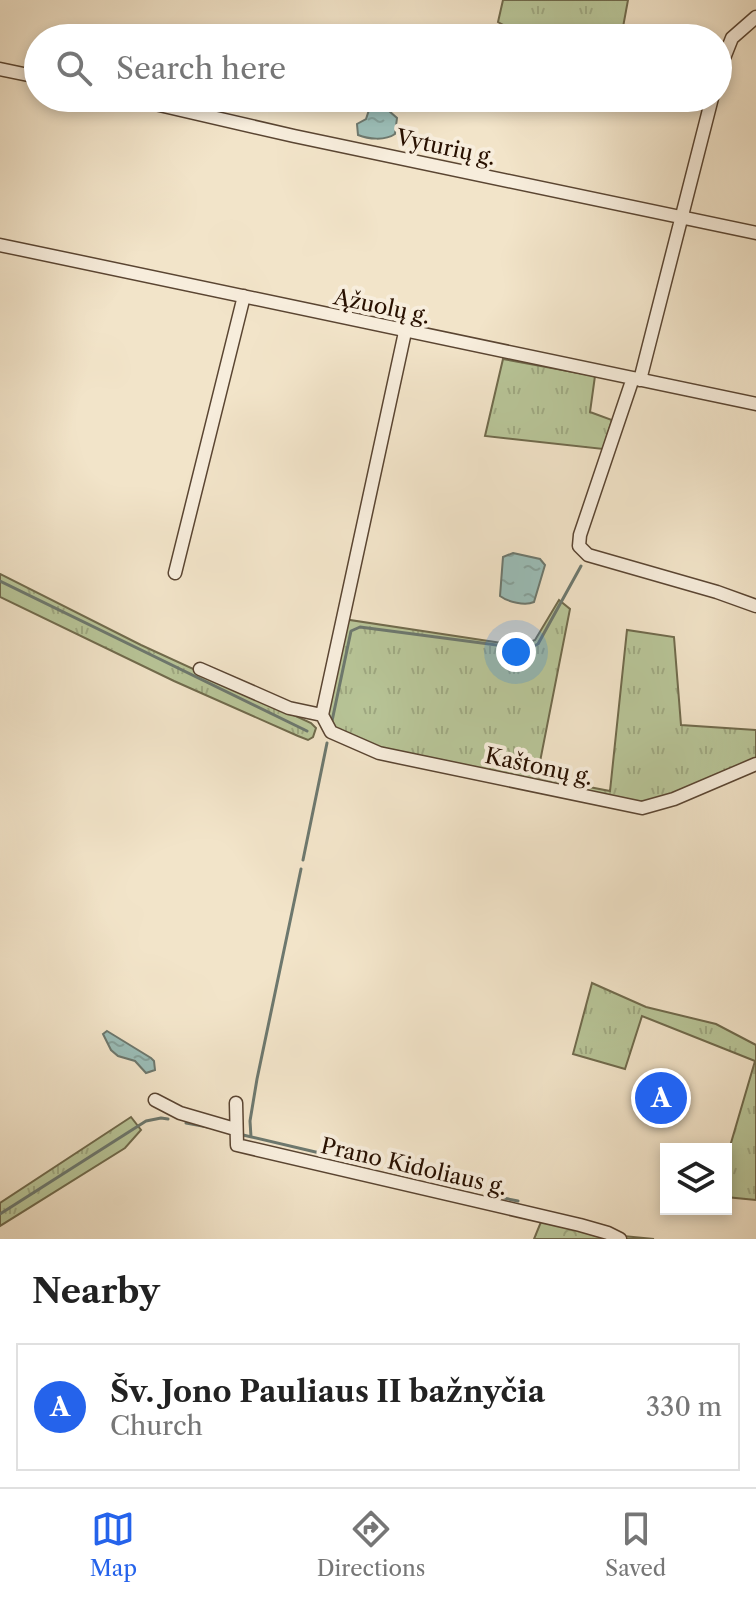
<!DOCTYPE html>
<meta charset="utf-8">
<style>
:root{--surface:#fff;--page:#f6f6f6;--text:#222;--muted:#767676;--line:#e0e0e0;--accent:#2563eb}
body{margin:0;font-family:"Libre Caslon Text",serif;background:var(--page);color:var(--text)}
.controls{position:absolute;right:24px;bottom:24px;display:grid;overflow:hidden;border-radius:0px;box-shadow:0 4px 12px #0003}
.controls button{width:72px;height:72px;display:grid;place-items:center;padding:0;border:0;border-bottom:2px solid var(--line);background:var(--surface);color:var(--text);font:40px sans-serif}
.you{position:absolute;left:516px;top:652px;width:28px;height:28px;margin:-20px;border:6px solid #fff;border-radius:50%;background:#1a73e8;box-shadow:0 0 0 12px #1a73e833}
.badge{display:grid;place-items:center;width:52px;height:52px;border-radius:50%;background:var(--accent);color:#fff;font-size:26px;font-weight:700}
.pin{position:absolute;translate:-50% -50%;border:4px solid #fff;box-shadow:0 2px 8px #0006}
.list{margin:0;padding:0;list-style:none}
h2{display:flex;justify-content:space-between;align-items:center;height:104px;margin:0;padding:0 32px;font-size:34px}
h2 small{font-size:26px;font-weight:400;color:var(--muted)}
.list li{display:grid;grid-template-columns:52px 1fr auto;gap:24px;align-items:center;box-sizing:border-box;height:128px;margin:0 16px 16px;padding:0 16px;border:2px solid var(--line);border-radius:0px}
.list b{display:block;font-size:30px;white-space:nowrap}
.list p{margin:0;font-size:26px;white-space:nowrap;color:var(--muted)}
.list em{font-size:26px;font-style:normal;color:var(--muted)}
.icon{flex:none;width:44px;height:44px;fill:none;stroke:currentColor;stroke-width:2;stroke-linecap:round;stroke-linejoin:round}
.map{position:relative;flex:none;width:756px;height:1239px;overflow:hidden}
.search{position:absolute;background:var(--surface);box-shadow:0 4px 12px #0003;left:24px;right:24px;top:24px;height:88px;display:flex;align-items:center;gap:20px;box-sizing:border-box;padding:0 28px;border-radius:44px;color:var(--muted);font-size:30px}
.sheet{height:248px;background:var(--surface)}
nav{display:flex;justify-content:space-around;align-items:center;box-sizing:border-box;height:112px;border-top:2px solid var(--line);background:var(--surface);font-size:22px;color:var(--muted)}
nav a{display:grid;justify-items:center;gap:4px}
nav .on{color:var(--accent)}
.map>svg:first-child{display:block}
.grass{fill:url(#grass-tufts);stroke:#706a4c;stroke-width:2}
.forest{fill:url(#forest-crowns);stroke:#706a4c;stroke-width:2}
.water{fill:url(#water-ripples);stroke:#6d786e;stroke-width:2}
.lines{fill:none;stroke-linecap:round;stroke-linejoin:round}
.stream{stroke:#6d786e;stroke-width:3}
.minor-casing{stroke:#5a4532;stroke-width:15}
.minor{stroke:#f7eddc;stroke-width:12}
.labels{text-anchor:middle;stroke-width:8;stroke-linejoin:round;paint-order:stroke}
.street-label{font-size:22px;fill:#281000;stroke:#f7eddc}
</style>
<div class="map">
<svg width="756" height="1239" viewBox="0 0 756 1239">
<defs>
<pattern id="grass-tufts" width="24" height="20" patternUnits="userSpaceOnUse" patternTransform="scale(2)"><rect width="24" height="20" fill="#b8c598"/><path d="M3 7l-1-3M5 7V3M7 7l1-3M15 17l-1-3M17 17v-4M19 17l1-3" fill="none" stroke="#9ea881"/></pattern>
<pattern id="forest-crowns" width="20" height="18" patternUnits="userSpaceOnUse" patternTransform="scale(2)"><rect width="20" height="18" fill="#b8c598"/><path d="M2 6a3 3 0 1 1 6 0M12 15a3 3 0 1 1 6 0" fill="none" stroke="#9ea881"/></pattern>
<pattern id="water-ripples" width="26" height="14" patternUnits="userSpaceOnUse" patternTransform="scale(2)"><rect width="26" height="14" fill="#9bbeb8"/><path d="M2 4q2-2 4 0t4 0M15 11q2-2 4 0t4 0" fill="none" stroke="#86a29c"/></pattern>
</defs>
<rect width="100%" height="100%" fill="#f2e4c9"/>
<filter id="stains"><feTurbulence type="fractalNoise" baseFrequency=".0025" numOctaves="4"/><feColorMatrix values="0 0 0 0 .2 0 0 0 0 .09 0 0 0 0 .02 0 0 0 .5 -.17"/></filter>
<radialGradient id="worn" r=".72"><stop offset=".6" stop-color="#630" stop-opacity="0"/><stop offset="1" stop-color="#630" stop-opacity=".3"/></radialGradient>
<!-- grass -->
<path class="grass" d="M 503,0 L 628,0 L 621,38 L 583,38 L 553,30 L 548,38 L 513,38 L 505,26 L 498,22 Z
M 503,359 L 595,376 L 590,412 L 612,420 L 603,449 L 485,436 Z
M 0,574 L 141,645 L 311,723 L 316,728 L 313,737 L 308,740 L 298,736 L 174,681 L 0,597 Z
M 559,600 L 570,609 L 537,777 L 610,791 L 627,630 L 674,637 L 681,725 L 756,730 L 756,764 L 642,808 L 379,753 L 325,724 L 343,619 L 521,646 L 535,640 Z
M 592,983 L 646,1007 L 716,1024 L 756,1045 L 756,1200 L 726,1197 L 726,1160 L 755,1061 L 642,1016 L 625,1069 L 573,1054 Z
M 131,1117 L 141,1130 L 125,1148 L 0,1226 L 0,1203 Z"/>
<!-- forest -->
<path class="forest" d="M 543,1217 L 623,1236 L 654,1239 L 534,1239 Z"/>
<!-- water -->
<path class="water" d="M 376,109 L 389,111 L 397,118 L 395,134 C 385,141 368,139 358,135 L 357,124 L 366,119 L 369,110 Z
M 513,553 L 540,559 L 545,565 L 534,602 C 525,606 508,602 500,596 L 503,557 Z
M 107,1031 L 151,1058 L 154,1061 L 155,1070 L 146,1073 L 135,1061 L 118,1056 L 111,1050 L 103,1034 Z"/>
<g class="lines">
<!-- stream -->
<path class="stream" d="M 0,581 L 307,731
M 332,721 L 351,631 L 360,627 L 528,649 L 538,644 L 581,566
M 303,860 L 327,743
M 186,1123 L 208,1127
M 243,1135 L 324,1154
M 251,1137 L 250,1121 L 257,1079 L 301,869
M 494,1196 L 518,1201
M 0,1214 L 146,1121 L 161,1118 L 168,1119"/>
<defs>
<path id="minor" d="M 0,69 L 38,77
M 718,73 L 732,38 L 756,17
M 129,98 L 294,136 L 756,233
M 0,245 L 756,404
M 633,378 L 580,535 L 579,546 L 588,555 L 717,592 L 756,606
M 640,380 L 712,98
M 175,573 L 244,296
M 200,669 L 289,708 L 322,715
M 322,715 L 331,732 L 379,753 L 642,808 L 674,799 L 756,764
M 322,715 L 405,332
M 155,1100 L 180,1113 L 235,1129
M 236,1103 L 237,1145 L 580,1225 L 608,1233 L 620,1239"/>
</defs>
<!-- minor casing -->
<use href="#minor" class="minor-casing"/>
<!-- minor -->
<use href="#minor" class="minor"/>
</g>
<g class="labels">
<!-- street labels -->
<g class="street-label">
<text transform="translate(446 147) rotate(12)" y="8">Vyturių g.</text>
<text transform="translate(382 306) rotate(12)" y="8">Ąžuolų g.</text>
<text transform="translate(539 766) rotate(12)" y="8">Kaštonų g.</text>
<text transform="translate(414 1166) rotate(13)" y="8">Prano Kidoliaus g.</text>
</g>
</g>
<rect width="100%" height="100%" filter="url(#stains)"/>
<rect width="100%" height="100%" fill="url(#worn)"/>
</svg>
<div class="controls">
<button><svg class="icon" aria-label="layers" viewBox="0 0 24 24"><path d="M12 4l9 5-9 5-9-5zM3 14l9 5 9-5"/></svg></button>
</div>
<div class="you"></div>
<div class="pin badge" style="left:661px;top:1098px">A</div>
<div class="search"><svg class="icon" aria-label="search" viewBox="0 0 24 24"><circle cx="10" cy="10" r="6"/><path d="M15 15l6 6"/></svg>Search here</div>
</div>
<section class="sheet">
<h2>Nearby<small></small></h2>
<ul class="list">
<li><span class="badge">A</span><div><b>Šv. Jono Pauliaus II bažnyčia</b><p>Church</p></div><em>330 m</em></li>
</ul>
</section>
<nav>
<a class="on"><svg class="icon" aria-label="map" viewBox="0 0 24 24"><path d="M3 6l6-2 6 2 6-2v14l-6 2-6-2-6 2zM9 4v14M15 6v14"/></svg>Map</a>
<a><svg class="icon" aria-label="directions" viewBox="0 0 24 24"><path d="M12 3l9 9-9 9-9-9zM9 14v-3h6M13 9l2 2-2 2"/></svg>Directions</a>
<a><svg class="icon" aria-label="saved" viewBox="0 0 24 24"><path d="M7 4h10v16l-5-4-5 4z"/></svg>Saved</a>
</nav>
